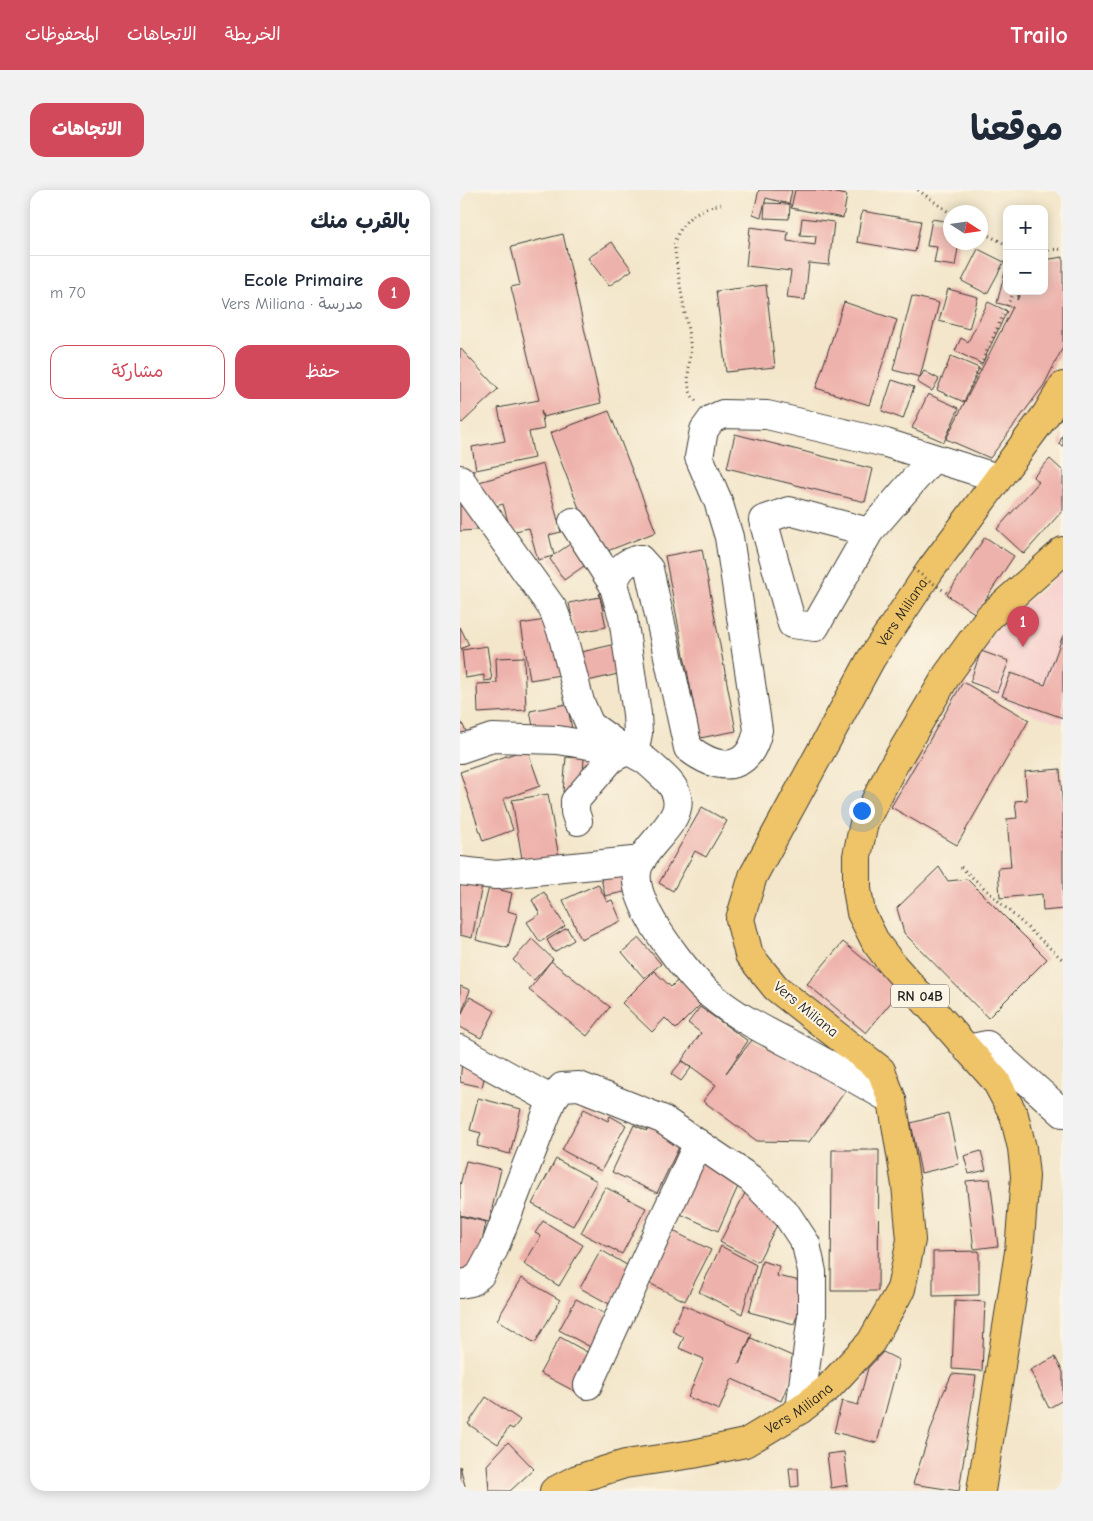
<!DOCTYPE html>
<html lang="ar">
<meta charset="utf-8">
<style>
:root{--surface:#fff;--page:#f2f2f3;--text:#1f2937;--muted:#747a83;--line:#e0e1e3;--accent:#d1495b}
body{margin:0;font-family:"Comic Neue","Playpen Sans Arabic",sans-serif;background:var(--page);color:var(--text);direction:rtl}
.controls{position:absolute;right:15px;top:15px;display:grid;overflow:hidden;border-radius:10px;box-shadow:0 2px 12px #0003}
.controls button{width:45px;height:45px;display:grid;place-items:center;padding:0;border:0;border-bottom:1px solid var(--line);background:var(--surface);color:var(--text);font:25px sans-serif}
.compass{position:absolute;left:483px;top:15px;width:45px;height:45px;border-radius:50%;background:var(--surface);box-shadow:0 2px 12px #0003;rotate:102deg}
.you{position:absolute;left:401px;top:620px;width:18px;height:18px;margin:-12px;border:4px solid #fff;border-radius:50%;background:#1a73e8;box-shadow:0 0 0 8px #1a73e833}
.badge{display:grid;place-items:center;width:32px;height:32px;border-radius:50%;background:var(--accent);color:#fff;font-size:16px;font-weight:700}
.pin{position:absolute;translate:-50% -41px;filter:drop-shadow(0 1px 2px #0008)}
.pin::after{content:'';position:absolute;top:26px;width:18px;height:15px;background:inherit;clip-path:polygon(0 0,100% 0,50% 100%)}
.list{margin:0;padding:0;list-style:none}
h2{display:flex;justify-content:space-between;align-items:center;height:65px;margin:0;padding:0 20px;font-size:21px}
h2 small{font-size:16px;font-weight:400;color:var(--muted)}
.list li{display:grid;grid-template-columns:32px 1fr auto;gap:15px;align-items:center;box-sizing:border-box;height:75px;padding:0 20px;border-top:1px solid var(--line)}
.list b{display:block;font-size:19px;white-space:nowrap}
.list p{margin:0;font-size:16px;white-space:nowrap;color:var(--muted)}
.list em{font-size:16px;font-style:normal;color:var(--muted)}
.actions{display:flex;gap:10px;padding:15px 20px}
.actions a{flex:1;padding:11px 0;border:1px solid var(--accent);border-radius:15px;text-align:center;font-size:18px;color:var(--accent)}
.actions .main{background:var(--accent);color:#fff}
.map{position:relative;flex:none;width:603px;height:1301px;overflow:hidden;direction:ltr;border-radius:15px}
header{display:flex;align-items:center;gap:30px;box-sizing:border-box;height:70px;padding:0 25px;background:var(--accent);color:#fff}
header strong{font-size:24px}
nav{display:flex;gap:28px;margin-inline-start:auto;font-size:18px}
.intro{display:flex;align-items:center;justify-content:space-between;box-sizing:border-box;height:120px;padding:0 30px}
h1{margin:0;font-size:35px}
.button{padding:12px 22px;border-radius:15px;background:var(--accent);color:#fff;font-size:18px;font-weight:700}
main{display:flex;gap:30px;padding:0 30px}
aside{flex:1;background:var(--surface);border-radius:15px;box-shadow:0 2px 12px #0003}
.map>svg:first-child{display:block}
.built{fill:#f7d0cd}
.building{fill:#eeb2ac}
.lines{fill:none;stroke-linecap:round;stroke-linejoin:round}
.minor-casing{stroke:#3c3a36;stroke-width:30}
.major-casing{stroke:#3c3a36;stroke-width:30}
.path{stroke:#3c3a36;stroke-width:3;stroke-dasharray:1 4;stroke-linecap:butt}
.minor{stroke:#fff;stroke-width:28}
.major{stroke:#efc469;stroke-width:28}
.path-bridge{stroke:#3c3a36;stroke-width:3;stroke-dasharray:1 4;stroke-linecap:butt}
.labels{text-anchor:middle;stroke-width:4;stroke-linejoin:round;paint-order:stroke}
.shield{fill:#fcf5e5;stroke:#5f5d58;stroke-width:1}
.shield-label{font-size:14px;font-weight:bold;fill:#1c1c1c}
.street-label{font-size:15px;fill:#1c1c1c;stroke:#fcf5e5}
</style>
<header>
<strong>Trailo</strong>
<nav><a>الخريطة</a><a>الاتجاهات</a><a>المحفوظات</a></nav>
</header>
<div class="intro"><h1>موقعنا</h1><a class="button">الاتجاهات</a></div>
<main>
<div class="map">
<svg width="603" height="1301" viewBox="0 0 603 1301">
<rect width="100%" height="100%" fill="#fcf5e5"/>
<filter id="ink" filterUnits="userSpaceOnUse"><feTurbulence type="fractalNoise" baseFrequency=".02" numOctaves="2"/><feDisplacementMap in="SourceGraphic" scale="10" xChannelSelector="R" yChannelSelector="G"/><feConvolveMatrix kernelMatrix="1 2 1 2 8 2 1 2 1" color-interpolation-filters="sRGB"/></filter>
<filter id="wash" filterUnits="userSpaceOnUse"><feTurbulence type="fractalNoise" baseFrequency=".0096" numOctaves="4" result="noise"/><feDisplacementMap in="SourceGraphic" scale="20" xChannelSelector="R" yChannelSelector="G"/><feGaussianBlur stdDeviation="1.12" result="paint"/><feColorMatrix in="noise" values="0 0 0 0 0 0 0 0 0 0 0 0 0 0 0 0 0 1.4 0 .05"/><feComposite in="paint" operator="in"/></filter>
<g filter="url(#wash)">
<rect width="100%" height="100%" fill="#f3e6ca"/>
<!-- built -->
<path class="built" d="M 603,378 L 603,533 L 574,525 L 507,492 L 500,485 L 546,429 L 587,396 Z"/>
<g id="blocks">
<!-- building -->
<path class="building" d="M 299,0 L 332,0 L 329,14 L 306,8 L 301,27 L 293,24 Z
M 335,0 L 359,0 L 387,5 L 383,28 L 331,18 Z
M 305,13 L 330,14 L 329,29 L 304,28 Z
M 402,21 L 461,31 L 455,62 L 397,52 Z
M 342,28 L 374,32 L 369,75 L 349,73 L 345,110 L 327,108 L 331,81 L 286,76 L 290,37 L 328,42 L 327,51 L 355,55 L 356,46 L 340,45 Z
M 472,29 L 490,32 L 490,52 L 499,52 L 495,76 L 474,73 L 477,57 L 467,56 Z
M 103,44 L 141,213 L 83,227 L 81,220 L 84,239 L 69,242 L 74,268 L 16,280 L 12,257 L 45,251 L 38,218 L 79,210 L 51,97 L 60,95 L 51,57 Z
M 152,52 L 172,80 L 149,96 L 128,68 Z
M 518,59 L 544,72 L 527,104 L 502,91 Z
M 603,67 L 603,157 L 584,195 L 530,268 L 486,249 L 553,117 L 537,113 L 546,78 L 547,101 L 559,101 L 557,110 L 562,101 L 584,101 L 584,70 Z
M 306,95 L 315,177 L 266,182 L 256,101 Z
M 488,99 L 518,107 L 509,139 L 479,131 Z
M 452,106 L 479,113 L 460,187 L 433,180 Z
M 384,112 L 437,130 L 409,215 L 356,198 Z
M 528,112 L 547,121 L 522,174 L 495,161 L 501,148 L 508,152 Z
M 0,158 L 38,199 L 2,233 L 0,231 Z
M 491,166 L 519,178 L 504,212 L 477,200 Z
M 464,181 L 479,189 L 472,201 L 457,192 Z
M 432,190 L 454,197 L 443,229 L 422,221 Z
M 468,204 L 499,218 L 484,252 L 452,238 Z
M 149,221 L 196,342 L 137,365 L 90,243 Z
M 275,244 L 413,279 L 405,312 L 267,278 Z
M 603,244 L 603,256 L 599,254 Z
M 590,269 L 603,281 L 603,320 L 564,364 L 537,339 L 579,292 L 573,287 Z
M 83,274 L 101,342 L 89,345 L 94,365 L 116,350 L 131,371 L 104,390 L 90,369 L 93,366 L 78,370 L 69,338 L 51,342 L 43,314 L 26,319 L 19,292 Z
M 14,280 L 17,340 L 0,341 L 0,281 Z
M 525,347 L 554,366 L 516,424 L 487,405 Z
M 242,359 L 276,541 L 240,548 L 205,366 Z
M 149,401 L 154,417 L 144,420 L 139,404 Z
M 140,407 L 146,437 L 115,443 L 109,413 Z
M 97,428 L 106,484 L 70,490 L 61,434 Z
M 0,437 L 9,455 L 0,459 Z
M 603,445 L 603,528 L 542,506 L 551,483 L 585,495 Z
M 156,454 L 162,483 L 119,493 L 113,464 Z
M 27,456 L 32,490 L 24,491 L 24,485 L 5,488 L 2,460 Z
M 521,461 L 549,471 L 537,502 L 510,492 Z
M 64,467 L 66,520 L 18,523 L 17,494 L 37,493 L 36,468 Z
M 503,492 L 569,530 L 497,655 L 431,617 Z
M 107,514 L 114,549 L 77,556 L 70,521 Z
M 0,530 L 11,550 L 0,556 Z
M 67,559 L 80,596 L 43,609 L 53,640 L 23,651 L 0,582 Z
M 106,567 L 124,568 L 122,604 L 103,602 Z
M 600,579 L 603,621 L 603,719 L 583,721 L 582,704 L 540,708 L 538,678 L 551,677 L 547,629 L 557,628 L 555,611 L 567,610 L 565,582 Z
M 88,604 L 102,685 L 66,692 L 52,610 Z
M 242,617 L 267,631 L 246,667 L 235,661 L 213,701 L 199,693 Z
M 479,677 L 488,691 L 507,689 L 587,769 L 528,828 L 444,743 L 437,718 Z
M 170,683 L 173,700 L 145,706 L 141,688 Z
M 0,692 L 22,695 L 12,748 L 0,745 Z
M 138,694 L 147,712 L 152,710 L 161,731 L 121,749 L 103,710 Z
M 29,697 L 52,703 L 48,721 L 57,724 L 48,758 L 16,750 Z
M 84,702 L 105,736 L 80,752 L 67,732 L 80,724 L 72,710 Z
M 107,738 L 114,750 L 94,762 L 87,750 Z
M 179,748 L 201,774 L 184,788 L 162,762 Z
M 72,749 L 93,769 L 74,790 L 53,770 Z
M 383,752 L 441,800 L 406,843 L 347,794 Z
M 91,771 L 150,817 L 127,846 L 69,800 Z
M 194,781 L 211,797 L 219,789 L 243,812 L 216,839 L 205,828 L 192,842 L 162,813 Z
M 0,796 L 10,800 L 1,825 L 10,807 L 35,821 L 21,848 L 0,837 Z
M 240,817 L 288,851 L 266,883 L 292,850 L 391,893 L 349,952 L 297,951 L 243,911 L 256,895 L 222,870 L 241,843 L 228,833 Z
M 2,871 L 27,877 L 22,897 L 0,892 Z
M 222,871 L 231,878 L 221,891 L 211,884 Z
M 18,908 L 61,919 L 50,964 L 17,956 L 21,943 L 10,940 Z
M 124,919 L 148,931 L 150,926 L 166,935 L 141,981 L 102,960 Z
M 488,923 L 499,974 L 461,983 L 451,933 Z
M 192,932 L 219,957 L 197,1003 L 152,982 L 174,935 L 187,941 Z
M 372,960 L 419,960 L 418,1101 L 371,1101 Z
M 521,961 L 526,980 L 509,984 L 504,966 Z
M 96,969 L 137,991 L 113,1036 L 72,1014 Z
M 6,971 L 41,979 L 29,1032 L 0,1025 L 0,995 Z
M 239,973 L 280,992 L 258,1041 L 216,1022 Z
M 530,989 L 538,1056 L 514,1059 L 506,991 Z
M 145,997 L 186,1018 L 162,1064 L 121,1043 Z
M 285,1003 L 320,1029 L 298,1072 L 260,1052 Z
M 0,1026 L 26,1032 L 13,1097 L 0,1094 Z
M 83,1031 L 123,1055 L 99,1096 L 64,1074 L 81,1046 L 75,1043 Z
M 213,1041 L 251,1060 L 225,1111 L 187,1092 Z
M 261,1056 L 296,1075 L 282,1124 L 239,1102 Z
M 141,1060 L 172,1078 L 151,1115 L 120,1098 Z
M 519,1061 L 519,1105 L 473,1106 L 473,1062 Z
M 302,1071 L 319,1076 L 317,1086 L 341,1091 L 342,1113 L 334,1134 L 289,1122 Z
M 62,1088 L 100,1110 L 75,1153 L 37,1130 Z
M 116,1109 L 153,1128 L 136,1160 L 99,1140 Z
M 495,1110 L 525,1112 L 522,1181 L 492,1179 Z
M 223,1115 L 292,1144 L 279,1174 L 291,1148 L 339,1169 L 321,1211 L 272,1189 L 259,1220 L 228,1207 L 244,1169 L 219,1158 L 224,1147 L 212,1141 Z
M 100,1147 L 136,1167 L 116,1202 L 80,1183 Z
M 423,1162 L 439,1170 L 417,1253 L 374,1242 L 382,1211 L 398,1215 L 408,1178 Z
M 595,1167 L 603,1182 L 603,1210 L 589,1218 L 570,1180 Z
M 492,1184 L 516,1186 L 499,1301 L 453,1294 L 482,1206 Z
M 26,1207 L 60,1230 L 53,1239 L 49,1237 L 38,1254 L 8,1234 Z
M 48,1252 L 74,1279 L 50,1301 L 29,1301 L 27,1275 Z
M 384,1262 L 388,1295 L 371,1298 L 367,1264 Z
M 0,1276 L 5,1296 L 0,1297 Z
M 329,1278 L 338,1278 L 339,1296 L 331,1297 Z"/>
</g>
</g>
<g filter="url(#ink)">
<use href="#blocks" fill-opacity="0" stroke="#3c3a36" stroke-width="1"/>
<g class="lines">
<defs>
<path id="minor" d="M 0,289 L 93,419 L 102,443 L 120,512 L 130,535 L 166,561
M 113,332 L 153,394 L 163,428 L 177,524 L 178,543 L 174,564
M 409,342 L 329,321 L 303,330 L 332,434 L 355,437 L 409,342 L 473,268
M 153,394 C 159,379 164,372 180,369 L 189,379 L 228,558 C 258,581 289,584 298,540 L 269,347 L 258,311 L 239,267 L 244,240 L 252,229 L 263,224 L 307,225 L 426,253 L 538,288
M 0,559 L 32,548 L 98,550 L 159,560
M 118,631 L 115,622 L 115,611 L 151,569 L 166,561 C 183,566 190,574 203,586 C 246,624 181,650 177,682 C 175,696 182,710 187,722 C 199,746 231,789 252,806 C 281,831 319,847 353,866 C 379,880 406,895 432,910
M 0,681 L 36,685 L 182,670
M 0,859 L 92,910
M 507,859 L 527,855 L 603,923
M 0,1094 L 11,1092 L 20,1085 L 34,1059 L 92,910 L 102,897 L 119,896 L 202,929 L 291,989 L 327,1025 L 346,1054 L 352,1082 L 352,1125 L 340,1220
M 128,1195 L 238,953"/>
<g id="major">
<path id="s1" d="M 94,1301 L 117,1289 L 165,1274 L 233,1264 L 285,1253 L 340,1220 L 367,1199 L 411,1152 L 441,1099 L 451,1050 L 446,995 L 432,910 L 421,880 L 316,798 L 289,765 L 280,729 L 293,686 L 411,469 L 471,379 L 587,223 L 603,196"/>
<path d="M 521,1301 L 559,1062 L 565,986 L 562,958 L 554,925 L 536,891 L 432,774 L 416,753 L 401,723 L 397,699 L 397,666 L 404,633 L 431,580 L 487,485 L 529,427 L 603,361"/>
</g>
</defs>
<!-- minor casing -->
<use href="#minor" class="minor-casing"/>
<!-- major casing -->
<use href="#major" class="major-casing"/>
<!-- path -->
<path class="path" d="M 458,0 L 490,23
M 520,41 L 547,55
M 584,60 L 603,59
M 510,198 L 554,101
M 236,211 C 221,195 233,171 230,152 C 228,138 212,57 215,50 C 225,27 238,19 261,14
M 501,677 L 603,770"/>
<!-- minor -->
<use href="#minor" class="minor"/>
<!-- major -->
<use href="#major" class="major"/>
<!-- path-bridge -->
<path class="path-bridge" d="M 453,379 L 487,403"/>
</g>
</g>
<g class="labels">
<!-- shield labels -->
<rect class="shield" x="431" y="794.5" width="58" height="23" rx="4"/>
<g class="shield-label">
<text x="460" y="811">RN 04B</text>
</g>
<!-- street labels -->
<g class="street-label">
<text dy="5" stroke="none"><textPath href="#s1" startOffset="1206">Vers Miliana</textPath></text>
<text transform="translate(346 819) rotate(39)" y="5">Vers Miliana</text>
<text dy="5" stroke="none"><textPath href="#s1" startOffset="262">Vers Miliana</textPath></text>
</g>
</g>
</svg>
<div class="controls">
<button>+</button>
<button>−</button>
</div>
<svg class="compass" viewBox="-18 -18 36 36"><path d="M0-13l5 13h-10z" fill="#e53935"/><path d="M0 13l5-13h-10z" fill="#747a83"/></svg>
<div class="you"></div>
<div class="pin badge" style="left:563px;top:457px">1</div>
</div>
<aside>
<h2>بالقرب منك<small></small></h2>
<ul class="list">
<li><span class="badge">1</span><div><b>Ecole Primaire</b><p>مدرسة · Vers Miliana</p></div><em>70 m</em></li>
</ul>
<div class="actions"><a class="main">حفظ</a><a>مشاركة</a></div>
</aside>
</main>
